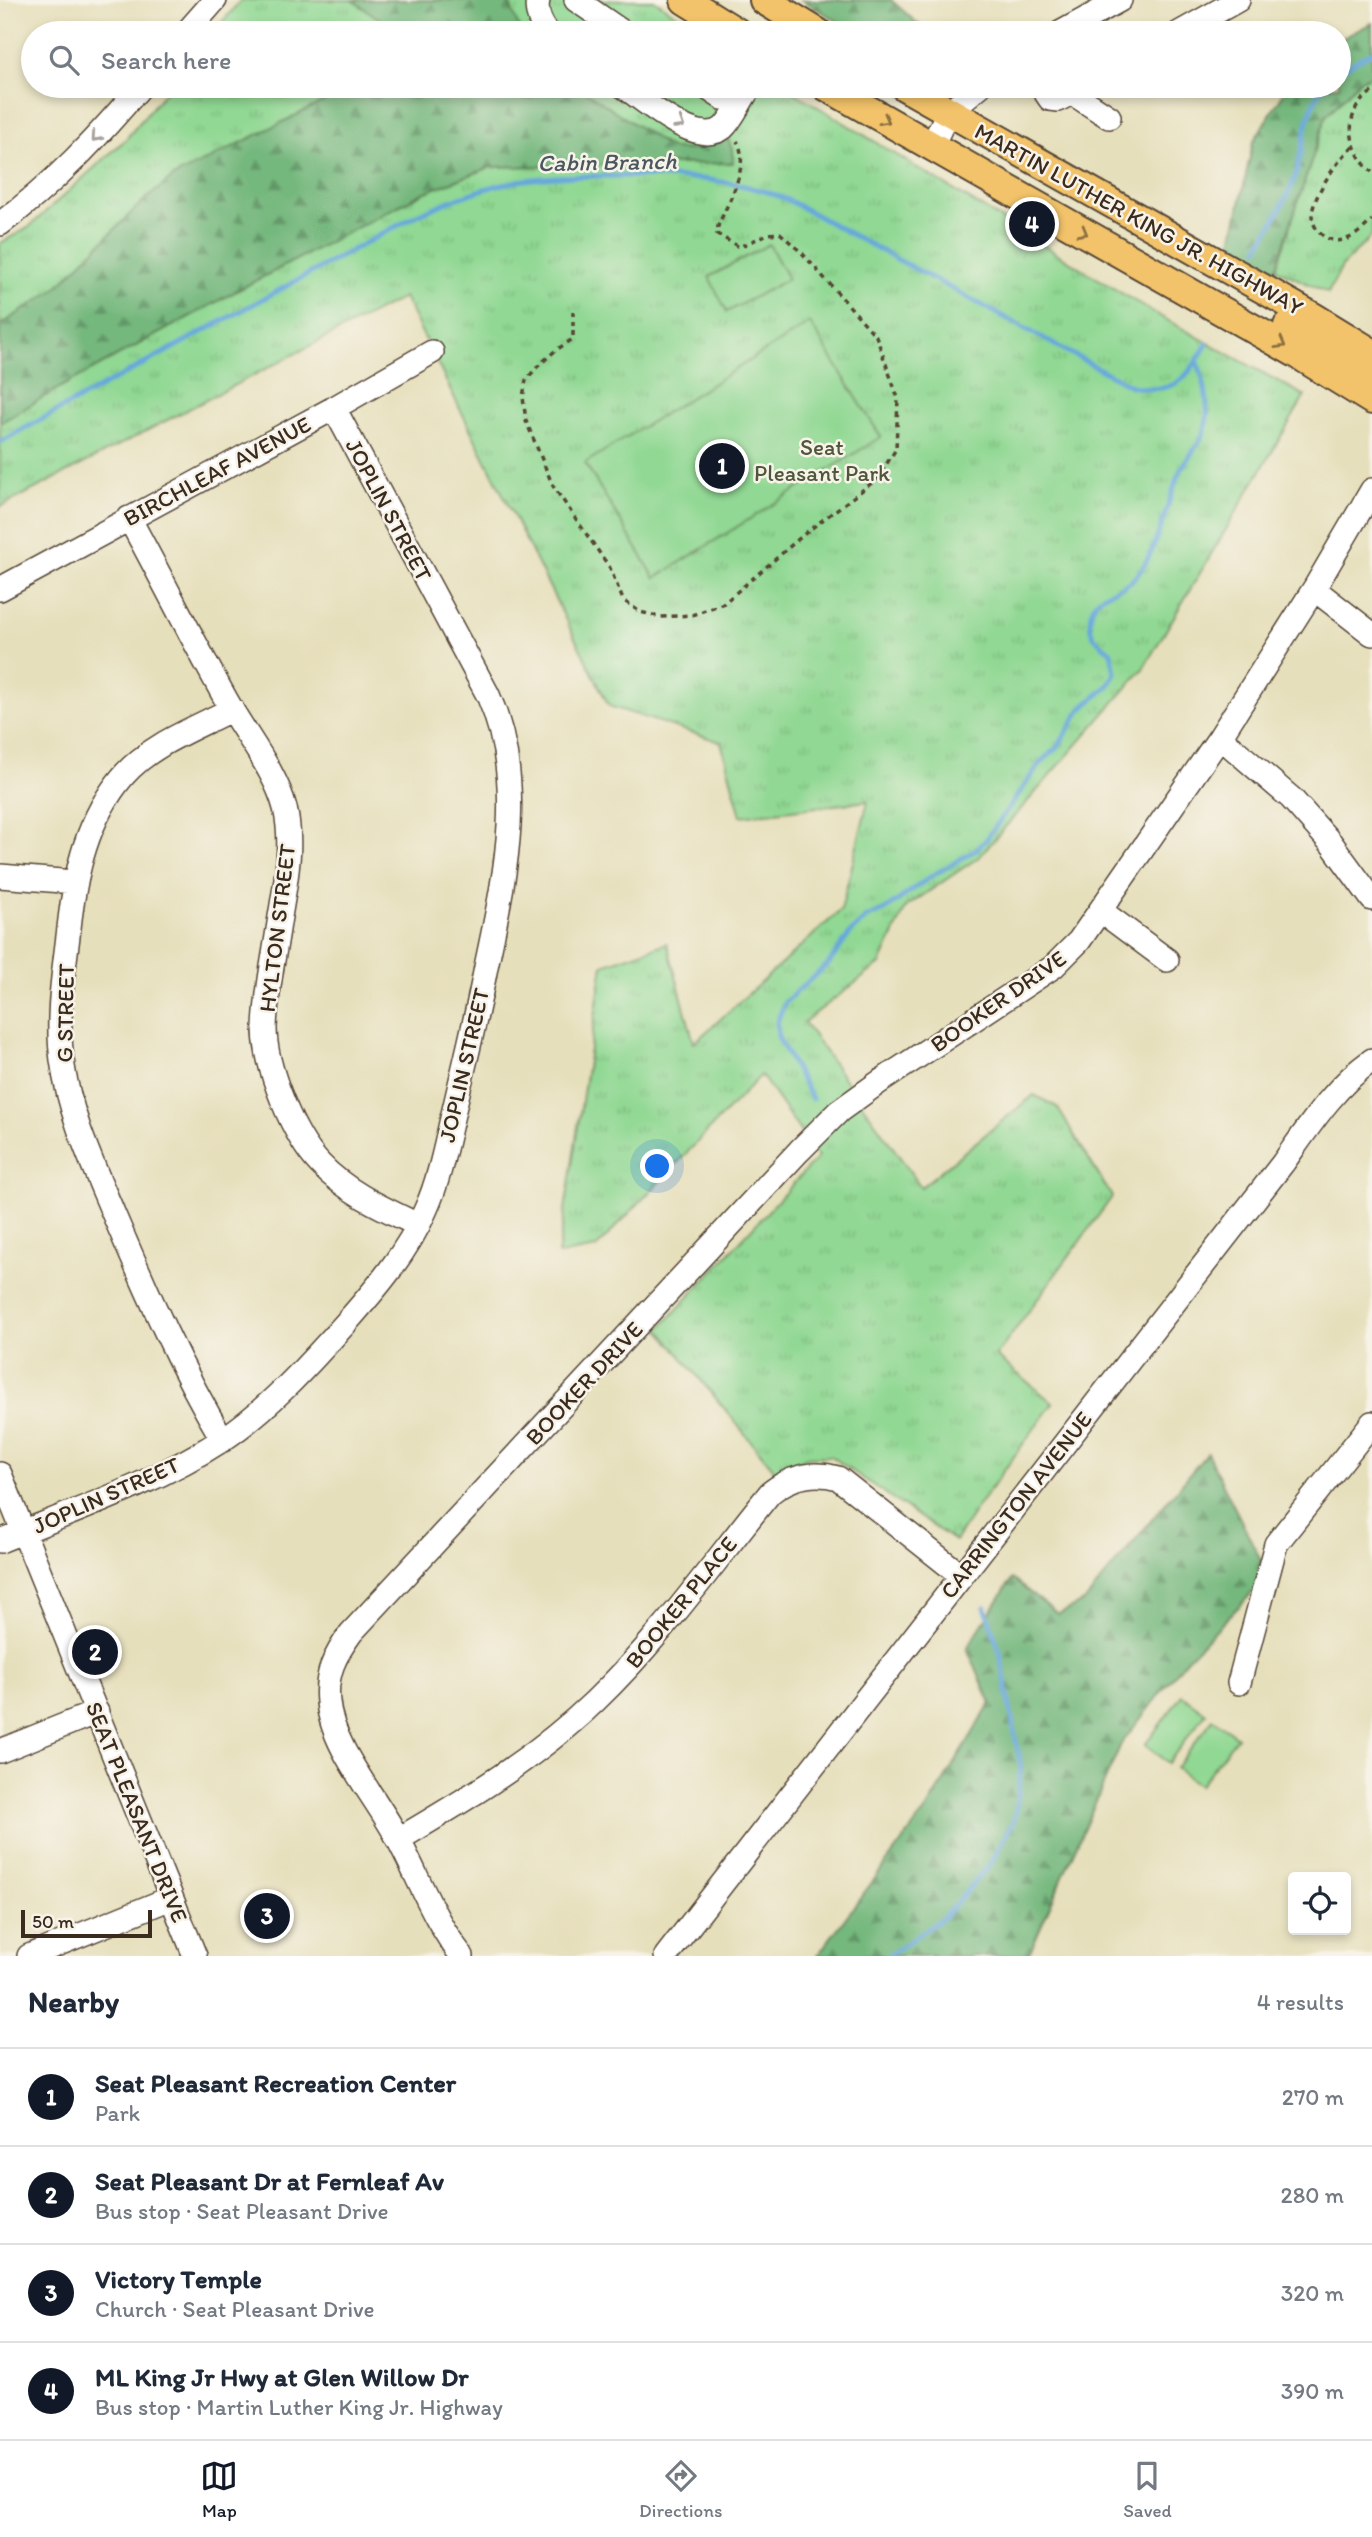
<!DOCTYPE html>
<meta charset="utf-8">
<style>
:root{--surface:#fff;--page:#f6f6f7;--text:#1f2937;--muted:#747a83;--line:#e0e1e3;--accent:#111827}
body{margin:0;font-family:Itim,sans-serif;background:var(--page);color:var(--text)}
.controls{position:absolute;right:21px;bottom:21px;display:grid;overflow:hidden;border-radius:7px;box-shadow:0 4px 10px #0003}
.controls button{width:63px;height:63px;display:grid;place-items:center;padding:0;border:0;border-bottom:2px solid var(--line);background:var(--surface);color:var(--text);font:35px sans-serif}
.scale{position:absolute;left:21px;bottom:18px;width:131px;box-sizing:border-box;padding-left:7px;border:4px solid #3b2a1e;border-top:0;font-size:19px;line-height:24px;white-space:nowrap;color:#3b2a1e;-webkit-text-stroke:5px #f7f3e8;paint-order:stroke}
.you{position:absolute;left:658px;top:1167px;width:24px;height:24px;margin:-18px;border:5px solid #fff;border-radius:50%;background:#1a73e8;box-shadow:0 0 0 10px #1a73e833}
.badge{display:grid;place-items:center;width:46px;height:46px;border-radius:50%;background:var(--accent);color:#fff;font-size:23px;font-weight:700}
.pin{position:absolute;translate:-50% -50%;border:4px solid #fff;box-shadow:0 2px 7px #0006}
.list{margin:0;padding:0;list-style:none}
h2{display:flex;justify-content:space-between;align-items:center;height:91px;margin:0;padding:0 28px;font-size:30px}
h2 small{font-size:23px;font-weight:400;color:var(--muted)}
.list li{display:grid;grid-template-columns:46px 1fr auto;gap:21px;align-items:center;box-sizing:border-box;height:98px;padding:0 28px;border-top:2px solid var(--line)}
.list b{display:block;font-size:26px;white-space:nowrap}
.list p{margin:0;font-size:23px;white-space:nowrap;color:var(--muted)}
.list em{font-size:23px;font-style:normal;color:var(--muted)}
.icon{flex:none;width:38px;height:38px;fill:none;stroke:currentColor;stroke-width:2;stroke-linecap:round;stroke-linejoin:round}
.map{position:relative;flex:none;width:1372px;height:1956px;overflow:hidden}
.search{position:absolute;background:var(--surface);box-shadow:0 4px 10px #0003;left:21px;right:21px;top:21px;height:77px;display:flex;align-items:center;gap:18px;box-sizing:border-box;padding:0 24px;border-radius:38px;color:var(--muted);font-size:26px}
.sheet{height:483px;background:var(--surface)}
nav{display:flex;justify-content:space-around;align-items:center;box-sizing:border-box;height:98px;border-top:2px solid var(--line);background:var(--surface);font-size:19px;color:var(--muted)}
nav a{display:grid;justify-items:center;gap:4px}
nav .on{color:var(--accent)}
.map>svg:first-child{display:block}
.grass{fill:url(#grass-tufts);stroke:#668158;stroke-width:2}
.forest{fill:url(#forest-firs);stroke:#58714e;stroke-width:2}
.garden{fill:#90d893;stroke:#668158;stroke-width:2}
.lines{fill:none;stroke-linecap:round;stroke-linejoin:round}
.stream{stroke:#66a7da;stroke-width:5}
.minor-casing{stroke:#554536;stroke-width:26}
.major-casing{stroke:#554536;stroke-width:32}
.path{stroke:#554536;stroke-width:3.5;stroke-dasharray:5 5;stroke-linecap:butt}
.minor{stroke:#fff;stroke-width:23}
.major{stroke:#f2c36a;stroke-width:28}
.oneway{stroke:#8d6f40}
.oneway2{stroke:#a79f9a}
.labels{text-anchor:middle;stroke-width:5;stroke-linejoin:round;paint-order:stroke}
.street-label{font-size:23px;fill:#3b2a1e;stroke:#f7f3e8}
.park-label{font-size:23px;fill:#50563b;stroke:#f7f3e8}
.water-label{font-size:24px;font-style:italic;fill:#4a5660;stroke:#f7f3e8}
</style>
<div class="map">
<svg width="1372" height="1956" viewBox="0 0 1372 1956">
<defs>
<pattern id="grass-tufts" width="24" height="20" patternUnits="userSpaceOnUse" patternTransform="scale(1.75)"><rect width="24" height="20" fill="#90d893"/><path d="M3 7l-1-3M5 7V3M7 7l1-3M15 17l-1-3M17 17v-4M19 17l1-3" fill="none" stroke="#7dba7e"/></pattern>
<pattern id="forest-firs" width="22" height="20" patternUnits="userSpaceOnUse" patternTransform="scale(1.75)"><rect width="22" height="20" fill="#74b87d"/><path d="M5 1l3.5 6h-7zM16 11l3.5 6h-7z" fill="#609666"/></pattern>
</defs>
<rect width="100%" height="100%" fill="#f7f3e8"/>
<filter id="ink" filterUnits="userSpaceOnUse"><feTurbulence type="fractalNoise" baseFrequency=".0143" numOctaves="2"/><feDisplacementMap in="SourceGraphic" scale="14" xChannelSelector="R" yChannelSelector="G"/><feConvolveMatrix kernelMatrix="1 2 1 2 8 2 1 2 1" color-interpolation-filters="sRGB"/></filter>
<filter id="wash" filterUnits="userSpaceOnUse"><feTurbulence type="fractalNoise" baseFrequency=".00686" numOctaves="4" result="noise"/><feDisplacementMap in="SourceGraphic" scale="28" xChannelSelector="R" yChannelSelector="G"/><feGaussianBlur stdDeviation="1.57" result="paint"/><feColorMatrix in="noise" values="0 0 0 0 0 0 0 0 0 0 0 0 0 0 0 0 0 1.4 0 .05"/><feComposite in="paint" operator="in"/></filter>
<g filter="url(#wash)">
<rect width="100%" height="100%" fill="#e6dfbb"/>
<!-- grass -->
<path class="grass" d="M 241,0 L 654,0 L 704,33 L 213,33 Z
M 1372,75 L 1372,235 L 1343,265 L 1328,293 L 1276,269 L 1326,116 L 1360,80 Z
M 170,86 L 784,86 L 1154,313 L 1305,396 L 1143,669 L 979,857 L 906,907 L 880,964 L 804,1022 L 921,1187 L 1034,1095 L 1057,1107 L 1112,1197 L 996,1356 L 1053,1403 L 978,1506 L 955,1541 L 830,1456 L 807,1457 L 777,1473 L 659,1329 L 818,1157 L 761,1075 L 596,1248 L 558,1255 L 603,965 L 667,943 L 694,1043 L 841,910 L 868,801 L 741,816 L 721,742 L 609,706 L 404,297 L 0,507 L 0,243 L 28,228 L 126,139 Z"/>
<!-- forest -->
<path class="forest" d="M 352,0 L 508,0 L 521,33 L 395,33 L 388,25 Z
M 802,0 L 891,0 L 918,24 L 938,33 L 858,33 Z
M 1372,23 L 1372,75 L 1360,80 L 1326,116 L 1276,269 L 1232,242 L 1253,142 L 1288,86 L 1339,86 L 1339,40 Z
M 354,86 L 577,86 L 672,149 L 691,150 L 728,139 L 733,152 L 733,163 L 491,167 L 423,193 L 242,288 L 66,384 L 0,423 L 0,325 L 54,290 L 142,202 L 173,177 Z
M 1207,1453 L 1269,1576 L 1186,1660 L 1121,1744 L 1028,1956 L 817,1956 L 926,1810 L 991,1703 L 967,1648 L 1012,1579 L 1058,1614 L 1084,1602 Z"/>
<!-- garden -->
<path class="garden" d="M 769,244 L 788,279 L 727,312 L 709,277 Z
M 810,323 L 881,437 L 655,578 L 585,463 Z
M 1182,1695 L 1206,1713 L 1168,1763 L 1145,1745 Z
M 1213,1719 L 1237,1737 L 1199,1786 L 1176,1768 Z"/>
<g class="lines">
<!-- stream -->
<path class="stream" d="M 1339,71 L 1372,52
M 1258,248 C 1271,225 1285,204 1294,180 C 1305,148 1303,113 1324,86
M 0,442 L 417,215 C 450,200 483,187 518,181 C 554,175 590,176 625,176 C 682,177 735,177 788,200 L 1131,386 C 1176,396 1186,379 1207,344
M 812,1099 L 778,1037 L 777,1022 L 785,1002 L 829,963 L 851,932 L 866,918 L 885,910 L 930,877 L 974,851 L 986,840 L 1041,762 L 1057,748 L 1081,709 L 1108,686 L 1115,673 L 1111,652 C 1096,640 1087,635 1091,613 C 1096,591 1116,593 1131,581 C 1157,559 1166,501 1181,470 C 1188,455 1201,445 1205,429 C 1211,408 1204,380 1197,360
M 888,1956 L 944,1917 L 991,1863 L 1015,1818 L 1021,1768 L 1000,1652 L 985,1607"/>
</g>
</g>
<g filter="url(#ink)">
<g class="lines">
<defs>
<path id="minor" d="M 538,0 C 535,12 541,24 548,33
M 576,0 L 624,33
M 186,33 L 215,0
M 1060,33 L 1120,0
M 1179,33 L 1238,0
M 623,86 C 645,101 697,148 723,128 C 732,120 740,102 747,92
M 704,86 L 722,98 L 747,92 L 750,88
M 1041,86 L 1050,99 L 1058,100 L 1085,86
M 1072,93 L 1109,117
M 932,146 L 948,112 L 980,86
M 0,224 C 54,184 98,137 141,86
M 129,518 C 164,582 196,647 232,710 C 250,741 276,773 285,808 C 294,846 285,885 279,923 C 274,958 266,993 265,1028 C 265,1067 293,1136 320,1164 C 346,1192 385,1209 418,1225
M 0,589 L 334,408 L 432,352
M 1314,589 L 1372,634
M 1220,737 L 1291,798 L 1331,843 L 1372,899
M 0,876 L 74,882
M 1101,911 L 1167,960
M 223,1440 C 180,1368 147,1292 114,1215 C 93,1165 69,1114 62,1060 C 56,1016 64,971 69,928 C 75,873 87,818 124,775 C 151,744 196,728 232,709
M 0,1474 L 195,1956
M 0,1541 C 74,1511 156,1483 222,1440 C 269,1409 308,1365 345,1324 C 375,1290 408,1252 426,1209 C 440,1178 446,1143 454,1110 C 465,1062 477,1015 486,967 C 505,876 527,783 488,695 L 334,408
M 1239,1683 L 1276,1544 L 1372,1423
M 0,1751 L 97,1712
M 399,1839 C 467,1799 537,1757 595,1701 C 660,1639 713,1563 770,1493 C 790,1477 813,1471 838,1478 L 962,1576
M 29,1956 L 171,1898
M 462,1956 C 434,1921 419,1878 398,1839 C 377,1798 332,1748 328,1702 C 325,1674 335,1655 351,1633 L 799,1151 L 839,1111 L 878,1083 L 1053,967 L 1079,941 L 1220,737 L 1314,589 L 1372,490
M 666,1956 L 1283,1163 C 1310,1125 1334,1087 1372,1060"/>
<path id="major" d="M 685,0 L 738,33
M 764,0 L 818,33
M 826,86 L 1296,353 L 1372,400
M 904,86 L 1313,317 L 1372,353
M 1288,326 L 1372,376"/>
</defs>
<!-- minor casing -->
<use href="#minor" class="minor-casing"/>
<!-- major casing -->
<use href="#major" class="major-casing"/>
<!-- path -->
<path class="path" d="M 568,28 L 576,33
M 1372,92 C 1341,111 1348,151 1372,172
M 767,97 L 782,86
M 1353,147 C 1338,159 1313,195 1312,215 C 1312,223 1316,229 1321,234 C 1340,250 1359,234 1372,220
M 573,311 L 573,339 L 556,350 L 538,366 L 526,380 L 523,397 L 526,421 L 553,486 L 610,568 L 623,600 L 640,612 L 661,617 L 692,615 L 724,603 L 808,531 L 877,479 L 896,449 L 898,398 L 876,336 L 802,253 L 780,233 L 768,234 L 739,247 L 717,234 L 718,226 C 728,202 751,165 737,141"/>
<!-- minor -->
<use href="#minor" class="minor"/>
<!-- major -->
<use href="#major" class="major"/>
</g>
<!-- one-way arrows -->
<defs><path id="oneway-chevron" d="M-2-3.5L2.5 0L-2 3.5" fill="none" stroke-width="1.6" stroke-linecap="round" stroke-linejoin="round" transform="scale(1.75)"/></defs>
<g class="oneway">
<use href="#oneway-chevron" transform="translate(885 120) rotate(29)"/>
<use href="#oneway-chevron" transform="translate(1083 232) rotate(30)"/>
<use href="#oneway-chevron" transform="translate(1281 344) rotate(29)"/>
</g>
<g class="oneway2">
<use href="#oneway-chevron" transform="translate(680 124) rotate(32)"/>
<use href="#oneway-chevron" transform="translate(96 137) rotate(132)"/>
</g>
</g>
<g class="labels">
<!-- street labels -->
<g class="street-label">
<text transform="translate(1139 219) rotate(29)" y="8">MARTIN LUTHER KING JR. HIGHWAY</text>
<text transform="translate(217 471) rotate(-28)" y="8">BIRCHLEAF AVENUE</text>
<text transform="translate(389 510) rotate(62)" y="8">JOPLIN STREET</text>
<text transform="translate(277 928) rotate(-83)" y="8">HYLTON STREET</text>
<text transform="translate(998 1001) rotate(-35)" y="8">BOOKER DRIVE</text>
<text transform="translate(65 1013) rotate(-89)" y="8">G STREET</text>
<text transform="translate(464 1065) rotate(-77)" y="8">JOPLIN STREET</text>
<text transform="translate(584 1383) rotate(-47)" y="8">BOOKER DRIVE</text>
<text transform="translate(106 1495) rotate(-24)" y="8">JOPLIN STREET</text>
<text transform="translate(1016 1505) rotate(-52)" y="8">CARRINGTON AVENUE</text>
<text transform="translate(681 1602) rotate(-51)" y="8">BOOKER PLACE</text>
<text transform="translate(137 1812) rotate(68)" y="8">SEAT PLEASANT DRIVE</text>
</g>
<!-- park labels -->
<g class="park-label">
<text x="822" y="455">Seat<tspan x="822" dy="26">Pleasant Park</tspan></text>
</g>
<!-- water labels -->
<g class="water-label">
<text transform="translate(607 162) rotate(-1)" y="8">Cabin Branch</text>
</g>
</g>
</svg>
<div class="controls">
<button><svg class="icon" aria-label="locate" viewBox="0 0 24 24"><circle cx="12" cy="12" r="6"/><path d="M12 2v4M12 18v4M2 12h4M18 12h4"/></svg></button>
</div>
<div class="scale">50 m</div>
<div class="you"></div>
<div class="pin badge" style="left:722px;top:466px">1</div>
<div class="pin badge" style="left:95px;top:1652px">2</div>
<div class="pin badge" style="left:267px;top:1916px">3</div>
<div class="pin badge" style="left:1032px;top:224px">4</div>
<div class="search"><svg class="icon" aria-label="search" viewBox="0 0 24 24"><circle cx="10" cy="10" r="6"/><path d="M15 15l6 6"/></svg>Search here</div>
</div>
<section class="sheet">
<h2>Nearby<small>4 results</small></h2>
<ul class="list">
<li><span class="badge">1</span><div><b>Seat Pleasant Recreation Center</b><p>Park</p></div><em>270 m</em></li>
<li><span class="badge">2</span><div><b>Seat Pleasant Dr at Fernleaf Av</b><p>Bus stop · Seat Pleasant Drive</p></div><em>280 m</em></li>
<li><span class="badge">3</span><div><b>Victory Temple</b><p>Church · Seat Pleasant Drive</p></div><em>320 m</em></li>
<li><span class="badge">4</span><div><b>ML King Jr Hwy at Glen Willow Dr</b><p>Bus stop · Martin Luther King Jr. Highway</p></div><em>390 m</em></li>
</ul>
</section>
<nav>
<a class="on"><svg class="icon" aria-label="map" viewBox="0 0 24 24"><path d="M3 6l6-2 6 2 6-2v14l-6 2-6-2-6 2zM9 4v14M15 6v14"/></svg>Map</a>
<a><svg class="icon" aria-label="directions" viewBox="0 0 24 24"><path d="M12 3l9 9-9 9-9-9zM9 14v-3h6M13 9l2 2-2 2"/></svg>Directions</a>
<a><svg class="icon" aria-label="saved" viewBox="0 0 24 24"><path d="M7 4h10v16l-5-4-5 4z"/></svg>Saved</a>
</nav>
